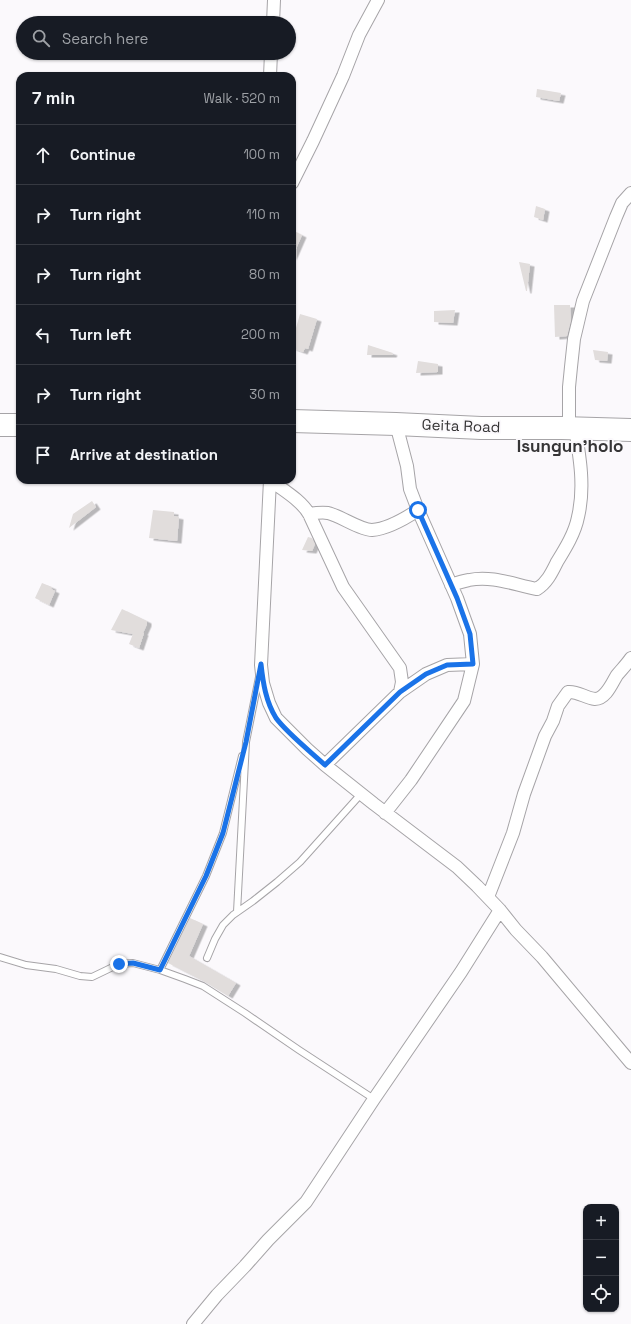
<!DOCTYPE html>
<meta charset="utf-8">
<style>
:root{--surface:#171b24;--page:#20242c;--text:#f1f3f6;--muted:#9ea1a6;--line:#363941}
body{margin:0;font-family:"Space Grotesk",sans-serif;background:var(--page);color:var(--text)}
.controls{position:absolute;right:12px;bottom:12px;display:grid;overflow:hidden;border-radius:8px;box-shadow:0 1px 3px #0004}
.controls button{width:36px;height:36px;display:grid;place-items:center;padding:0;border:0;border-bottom:1px solid var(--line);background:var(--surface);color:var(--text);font:20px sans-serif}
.stop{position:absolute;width:12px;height:12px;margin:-9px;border:3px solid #1a73e8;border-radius:50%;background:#fff}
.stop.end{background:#1a73e8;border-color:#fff;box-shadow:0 1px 4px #0008}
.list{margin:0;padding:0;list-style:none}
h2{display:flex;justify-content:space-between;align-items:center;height:52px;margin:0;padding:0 16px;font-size:17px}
h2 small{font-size:13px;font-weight:400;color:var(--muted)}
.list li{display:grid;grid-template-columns:26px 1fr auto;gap:12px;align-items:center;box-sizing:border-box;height:60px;padding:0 16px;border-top:1px solid var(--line)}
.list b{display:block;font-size:15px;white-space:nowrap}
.list em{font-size:13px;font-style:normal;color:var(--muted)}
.icon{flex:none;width:22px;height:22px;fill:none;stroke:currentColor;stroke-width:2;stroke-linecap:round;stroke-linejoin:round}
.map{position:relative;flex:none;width:631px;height:1324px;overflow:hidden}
.search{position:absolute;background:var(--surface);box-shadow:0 1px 3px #0004;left:16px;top:16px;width:280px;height:44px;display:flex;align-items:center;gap:10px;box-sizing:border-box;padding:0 14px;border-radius:22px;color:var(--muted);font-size:15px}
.panel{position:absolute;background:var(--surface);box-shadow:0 1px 3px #0004;left:16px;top:72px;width:280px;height:412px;border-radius:12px}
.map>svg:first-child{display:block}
.building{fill:#e1dddc;filter:url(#shadow)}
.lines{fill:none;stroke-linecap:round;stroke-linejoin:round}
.lane-casing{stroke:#a6a4a7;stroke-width:8}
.street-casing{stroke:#a6a4a7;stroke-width:14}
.highway-casing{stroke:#a6a4a7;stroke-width:24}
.lane{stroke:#fff;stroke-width:6}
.street{stroke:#fff;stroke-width:12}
.highway{stroke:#fff;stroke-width:22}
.route{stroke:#1a73e8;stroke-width:5}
.labels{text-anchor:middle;stroke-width:4;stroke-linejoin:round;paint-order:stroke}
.street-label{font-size:15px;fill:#363536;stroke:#fbf9fc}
.quarter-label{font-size:17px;font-weight:bold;fill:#363536;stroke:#fbf9fc}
</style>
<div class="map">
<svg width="631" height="1324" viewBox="0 0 631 1324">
<defs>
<filter id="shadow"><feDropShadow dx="4.5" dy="2.5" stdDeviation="0" flood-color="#0004"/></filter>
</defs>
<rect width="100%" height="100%" fill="#fbf9fc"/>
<!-- building -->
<path class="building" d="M 537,89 L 561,93 L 559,101 L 536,97 Z
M 536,206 L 545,209 L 543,220 L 534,217 Z
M 292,230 L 302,235 L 292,258 Z
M 519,262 L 530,264 L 527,291 L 526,291 Z
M 554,305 L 570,305 L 571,320 L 567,336 L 555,337 Z
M 455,310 L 453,323 L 434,322 L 434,311 Z
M 300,314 L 317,319 L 308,349 L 305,348 L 303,352 L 292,348 L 292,342 Z
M 368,345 L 393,353 L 392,355 L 367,355 Z
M 593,350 L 608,352 L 607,361 L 595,360 Z
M 418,361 L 438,364 L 438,372 L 416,373 Z
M 92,501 L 96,507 L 69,528 L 73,514 Z
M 153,510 L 174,512 L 174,516 L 179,517 L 177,541 L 149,538 Z
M 308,537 L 312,538 L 315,544 L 312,551 L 302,550 Z
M 42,583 L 52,587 L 51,589 L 55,591 L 49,605 L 35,598 Z
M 122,609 L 147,621 L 147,624 L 143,633 L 144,633 L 139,648 L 129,644 L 133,634 L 111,630 Z
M 190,918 L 203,924 L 189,956 L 236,983 L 228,996 L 205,982 L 168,963 Z"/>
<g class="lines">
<defs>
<path id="lane" d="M 237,912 L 246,742 L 259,677
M 0,957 L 26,965 L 56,969 L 80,976 L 92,977 L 119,964 L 133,963 L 160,970 L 185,979 L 203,986 L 245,1013 L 299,1050 L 374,1099
M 207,958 L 215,939 L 223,925 L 233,915 L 253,901 L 277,882 L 300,862 L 361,794
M 160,970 L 206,876 L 223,833 L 242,756"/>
<path id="street" d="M 273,23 L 274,0
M 270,76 L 271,53
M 292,183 L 313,141 L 343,76 L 359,35 L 378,0
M 562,428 L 569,418 L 569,387 L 571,367 L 574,339 L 583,301 L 616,217 L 622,203 L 631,193
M 270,480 L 261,665 L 263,683 L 269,703 L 276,718 L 307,749 L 325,765 L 374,804 L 457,867 L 477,886 L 500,910 L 516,930 L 542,957 L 631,1063
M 270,480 C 283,490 301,500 309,514 L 343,587 L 400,668 L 402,682 L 400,692
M 309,514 C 315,513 322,512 328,513 C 341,516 360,530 372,530 C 387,529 406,518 418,510
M 451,585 C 457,583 463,581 469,580 C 492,575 515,585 537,589 C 547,583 552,572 557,562 C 565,549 575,533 578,517 C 585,488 580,458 575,428
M 325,765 L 400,692 L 426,674 L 447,665 L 473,664
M 385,813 L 411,780 L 464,701 L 473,664 L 470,634 L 457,598 L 418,510 L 410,489 L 407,466 L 396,424
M 488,897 L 513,833 L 524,794 L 545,736 L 553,721 L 558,706 L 568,692 C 578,691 585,698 595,699 C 606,699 612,683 617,675 C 622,669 627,664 631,658
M 193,1324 L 217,1295 L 245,1266 L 268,1240 L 306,1202 L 374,1099 L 461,972 L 500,910"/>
<path id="highway" d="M 292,421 L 396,424 L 481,428 L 562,428 L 631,430
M 0,425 L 20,425"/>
</defs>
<!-- lane casing -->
<use href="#lane" class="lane-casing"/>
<!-- street casing -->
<use href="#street" class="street-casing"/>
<!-- highway casing -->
<use href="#highway" class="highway-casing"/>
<!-- lane -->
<use href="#lane" class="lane"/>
<!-- street -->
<use href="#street" class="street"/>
<!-- highway -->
<use href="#highway" class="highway"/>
</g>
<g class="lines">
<!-- route -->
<path class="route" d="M 119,964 L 133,963 L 160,970 L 206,876 L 223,833 L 246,742 L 261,664 C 263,683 266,702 276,718 C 287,733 311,752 325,765 L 400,692 L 426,674 L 447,665 L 473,664 L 470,634 L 457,598 L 418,510"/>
</g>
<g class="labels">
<!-- street labels -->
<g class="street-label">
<text transform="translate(461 426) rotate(2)" y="5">Geita Road</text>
</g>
<!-- quarter labels -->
<g class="quarter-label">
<text x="570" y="452">Isungun'holo</text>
</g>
</g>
</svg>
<div class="controls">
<button>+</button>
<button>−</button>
<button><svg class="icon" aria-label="locate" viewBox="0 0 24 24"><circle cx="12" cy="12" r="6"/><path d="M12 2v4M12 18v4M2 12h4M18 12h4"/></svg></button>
</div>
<div class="stop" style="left:418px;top:510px"></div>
<div class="stop end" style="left:119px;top:964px"></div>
<div class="search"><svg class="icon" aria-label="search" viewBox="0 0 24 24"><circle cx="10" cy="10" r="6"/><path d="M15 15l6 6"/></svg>Search here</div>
<section class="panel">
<h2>7 min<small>Walk · 520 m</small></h2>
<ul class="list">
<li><svg class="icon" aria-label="ahead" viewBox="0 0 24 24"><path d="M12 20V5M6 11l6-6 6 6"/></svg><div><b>Continue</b></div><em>100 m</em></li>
<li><svg class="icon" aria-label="right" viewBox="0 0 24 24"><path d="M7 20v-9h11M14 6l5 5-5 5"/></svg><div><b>Turn right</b></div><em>110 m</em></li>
<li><svg class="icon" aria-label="right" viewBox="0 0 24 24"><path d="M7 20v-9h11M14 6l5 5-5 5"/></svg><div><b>Turn right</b></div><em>80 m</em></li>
<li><svg class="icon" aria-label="left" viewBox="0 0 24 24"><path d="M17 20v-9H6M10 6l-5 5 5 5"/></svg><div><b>Turn left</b></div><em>200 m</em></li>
<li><svg class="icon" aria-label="right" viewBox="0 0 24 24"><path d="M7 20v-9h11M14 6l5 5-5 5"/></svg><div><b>Turn right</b></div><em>30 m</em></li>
<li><svg class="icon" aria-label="arrive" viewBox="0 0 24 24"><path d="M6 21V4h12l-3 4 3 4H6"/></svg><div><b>Arrive at destination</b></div></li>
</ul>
</section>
</div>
